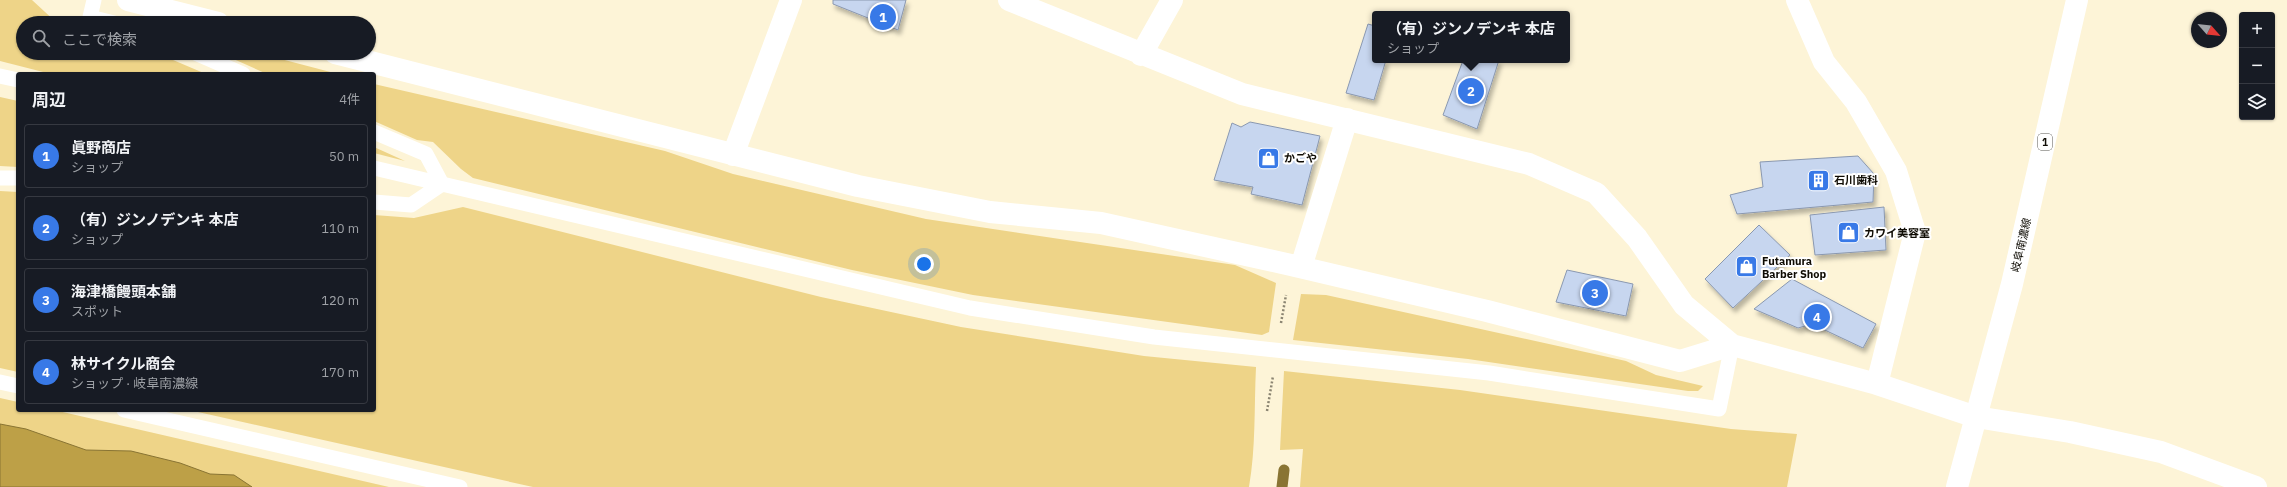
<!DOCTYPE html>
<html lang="ja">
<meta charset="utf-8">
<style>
:root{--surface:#171b24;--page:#242831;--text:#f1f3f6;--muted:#9ea1a6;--line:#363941;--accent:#3879e7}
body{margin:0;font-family:"IBM Plex Sans","Noto Sans JP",sans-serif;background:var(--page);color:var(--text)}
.controls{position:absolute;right:12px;top:12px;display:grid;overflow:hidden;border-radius:4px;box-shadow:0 1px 3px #0004}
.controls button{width:36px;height:36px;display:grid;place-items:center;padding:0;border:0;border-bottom:1px solid var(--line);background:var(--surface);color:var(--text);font:20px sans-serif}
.compass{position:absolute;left:2191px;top:12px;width:36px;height:36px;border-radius:50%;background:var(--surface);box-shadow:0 1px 3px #0004;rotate:117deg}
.you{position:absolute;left:924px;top:264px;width:14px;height:14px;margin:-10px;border:3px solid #fff;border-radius:50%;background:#1a73e8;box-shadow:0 0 0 6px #1a73e833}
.badge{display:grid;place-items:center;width:26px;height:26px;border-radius:50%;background:var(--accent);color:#fff;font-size:13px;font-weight:700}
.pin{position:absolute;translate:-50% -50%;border:2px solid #fff;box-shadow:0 1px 4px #0006}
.popup{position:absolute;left:1372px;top:11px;width:198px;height:52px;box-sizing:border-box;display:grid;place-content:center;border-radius:4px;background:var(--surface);filter:drop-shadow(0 1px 3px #0005);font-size:13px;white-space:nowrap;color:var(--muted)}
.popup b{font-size:15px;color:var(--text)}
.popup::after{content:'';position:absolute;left:50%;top:100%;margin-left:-8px;border:8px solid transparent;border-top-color:var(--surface)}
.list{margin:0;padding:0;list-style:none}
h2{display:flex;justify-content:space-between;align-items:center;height:52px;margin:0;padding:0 16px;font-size:17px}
h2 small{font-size:13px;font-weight:400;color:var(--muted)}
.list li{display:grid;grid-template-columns:26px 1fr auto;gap:12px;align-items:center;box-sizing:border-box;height:64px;margin:0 8px 8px;padding:0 8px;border:1px solid var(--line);border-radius:4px}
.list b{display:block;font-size:15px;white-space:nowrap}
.list p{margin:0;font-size:13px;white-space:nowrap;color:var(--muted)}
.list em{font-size:13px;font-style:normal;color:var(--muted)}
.icon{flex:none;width:22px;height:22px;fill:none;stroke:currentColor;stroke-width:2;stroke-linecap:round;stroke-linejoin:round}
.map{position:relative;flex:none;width:2287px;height:487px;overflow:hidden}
.search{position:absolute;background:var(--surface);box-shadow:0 1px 3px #0004;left:16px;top:16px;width:360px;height:44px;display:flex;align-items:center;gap:10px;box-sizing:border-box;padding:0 14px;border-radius:22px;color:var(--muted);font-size:15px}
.panel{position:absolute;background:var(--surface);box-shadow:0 1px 3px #0004;left:16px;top:72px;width:360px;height:340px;border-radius:4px}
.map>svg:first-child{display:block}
.green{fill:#eed488}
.water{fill:#bda047;stroke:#897433}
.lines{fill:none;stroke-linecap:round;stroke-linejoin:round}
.stream{stroke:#897433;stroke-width:11}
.building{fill:#c7d6ef;stroke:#8a98b0;filter:url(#shadow)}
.path{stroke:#8b8572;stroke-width:2.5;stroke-dasharray:2 2;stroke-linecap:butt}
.lane{stroke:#fff;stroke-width:15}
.street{stroke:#fff;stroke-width:22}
.secondary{stroke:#fff;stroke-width:22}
.primary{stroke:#fff;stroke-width:22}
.labels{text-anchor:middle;stroke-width:4;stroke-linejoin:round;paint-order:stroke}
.shield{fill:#fff;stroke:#57554f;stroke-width:1}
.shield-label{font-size:10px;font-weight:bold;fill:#0f0c04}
.poi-label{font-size:11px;font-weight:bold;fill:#0f0c04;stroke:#fff;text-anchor:start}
.street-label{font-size:11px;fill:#0f0c04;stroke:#fff}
</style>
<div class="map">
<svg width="2287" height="487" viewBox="0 0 2287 487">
<defs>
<filter id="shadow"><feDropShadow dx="2.5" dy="4.5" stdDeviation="2" flood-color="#0004"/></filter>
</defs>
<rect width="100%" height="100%" fill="#fdf4d7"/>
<!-- green -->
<path class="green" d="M 0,0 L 32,0 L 57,23 L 23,23 L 23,53 L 151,53 L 166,57 L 206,74 L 51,74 L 0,61 Z
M 220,53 L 258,53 L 338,74 L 267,74 Z
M 374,84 L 665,151 L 733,174 L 926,219 L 1235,265 L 1276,283 L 1269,332 L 1262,335 L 973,295 L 852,270 L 473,178 L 461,169 L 433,142 L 417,140 L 374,121 Z
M 0,97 L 18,101 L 18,167 L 0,166 Z
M 374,147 L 405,161 L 374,153 Z
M 0,191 L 18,192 L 18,372 L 0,368 Z
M 463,207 L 821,297 L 961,327 L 1144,356 L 1256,367 C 1254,408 1256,447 1249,487 L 533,487 L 189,410 L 374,410 L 374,215 L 414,218 Z
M 1301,294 L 1326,295 L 1626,361 L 1656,375 L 1703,386 L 1698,391 L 1688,391 L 1468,359 L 1293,340 Z
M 1284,371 L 1460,390 L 1731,429 L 1797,434 L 1787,487 L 1300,487 L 1303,449 L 1280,450 Z
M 0,398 L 18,402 L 18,410 L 54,410 L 389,487 L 151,487 L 0,458 Z"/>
<!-- water -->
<path class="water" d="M 0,424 L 26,429 L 86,450 L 131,451 L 180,463 L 210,474 L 234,475 L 252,487 L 0,487 Z"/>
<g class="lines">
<!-- stream -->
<path class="stream" d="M 1282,487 L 1284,470"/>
</g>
<!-- building -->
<path class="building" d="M 833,0 L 906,0 L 898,30 L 833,4 Z
M 1368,24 L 1375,26 L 1375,60 L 1386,60 L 1374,100 L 1346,93 Z
M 1471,60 L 1499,60 L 1477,129 L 1443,115 L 1462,63 L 1470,66 Z
M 1250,122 L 1320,136 L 1302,205 L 1251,194 L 1253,187 L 1214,180 L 1232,123 L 1241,127 Z
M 1858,156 L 1874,174 L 1873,202 L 1737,214 L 1730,195 L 1763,187 L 1760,162 Z
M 1884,207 L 1886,250 L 1815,255 L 1810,215 Z
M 1759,225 L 1790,255 L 1733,308 L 1705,279 Z
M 1567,270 L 1633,284 L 1626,316 L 1556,302 Z
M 1792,279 L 1876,324 L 1863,348 L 1812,324 L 1798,328 L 1754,309 Z"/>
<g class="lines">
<!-- path -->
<path class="path" d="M 1281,323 L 1286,295
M 1267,411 L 1273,376"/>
<!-- lane -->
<path class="lane" d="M 94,0 L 90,17 L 114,23
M 195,53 L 243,74
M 0,76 L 18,80
M 374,132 L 426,154 L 442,184 L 411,205 L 374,202
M 374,168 L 970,308 L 1154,337 L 1489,373 L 1719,409 L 1732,345
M 0,178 L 18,178
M 0,382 L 18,386
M 124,410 L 460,487"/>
<!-- street -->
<path class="street" d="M 128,0 L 218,23
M 1009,0 L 1242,94 L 1529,164 L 1596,193 L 1637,238 L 1684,305 L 1732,345 L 1877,384 L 1976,417
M 1797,0 L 1824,62 L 1856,102 L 1896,171 L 1915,232 L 1877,384
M 335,53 L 858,186 L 990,212 L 1101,223 L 1291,265 L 1487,311 L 1680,361 L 1732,345
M 1141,55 L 1172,0
M 733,155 L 791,0
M 1301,267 L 1347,119"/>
<!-- secondary -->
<path class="secondary" d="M 1976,417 L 2070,432 L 2161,452 L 2256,487"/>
<!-- primary -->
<path class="primary" d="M 1957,487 L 2012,284 L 2077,0"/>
</g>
<!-- icons -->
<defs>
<symbol id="shop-square" viewBox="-11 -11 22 22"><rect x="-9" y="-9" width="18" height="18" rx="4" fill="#3879e7" stroke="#fff"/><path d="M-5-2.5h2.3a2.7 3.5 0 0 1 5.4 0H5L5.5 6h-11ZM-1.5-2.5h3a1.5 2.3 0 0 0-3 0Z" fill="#fff"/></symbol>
<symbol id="building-square" viewBox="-11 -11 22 22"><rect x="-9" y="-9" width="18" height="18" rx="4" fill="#3879e7" stroke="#fff"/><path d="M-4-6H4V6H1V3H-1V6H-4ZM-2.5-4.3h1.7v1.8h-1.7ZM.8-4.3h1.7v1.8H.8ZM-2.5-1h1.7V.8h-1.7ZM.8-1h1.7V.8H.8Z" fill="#fff"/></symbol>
</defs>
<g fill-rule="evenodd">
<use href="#shop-square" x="1256" y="146" width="25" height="25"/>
<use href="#building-square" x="1806" y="168" width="25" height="25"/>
<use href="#shop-square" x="1836" y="220" width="25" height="25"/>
<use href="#shop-square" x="1734" y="254" width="25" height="25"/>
</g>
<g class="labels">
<!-- shield labels -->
<rect class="shield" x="2038" y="134" width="14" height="16" rx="3"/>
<g class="shield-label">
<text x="2045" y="146">1</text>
</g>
<!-- poi labels -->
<g class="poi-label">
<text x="1284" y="162">かごや</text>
<text x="1834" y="184">石川歯科</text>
<text x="1864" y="237">カワイ美容室</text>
<text x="1762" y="265">Futamura<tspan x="1762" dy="13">Barber Shop</tspan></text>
</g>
<!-- street labels -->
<g class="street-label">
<text transform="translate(2021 245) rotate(-77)" y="4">岐阜南濃線</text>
</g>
</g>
</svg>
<div class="controls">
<button>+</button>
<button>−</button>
<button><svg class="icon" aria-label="layers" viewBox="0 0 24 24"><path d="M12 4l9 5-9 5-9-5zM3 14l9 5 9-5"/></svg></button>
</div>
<svg class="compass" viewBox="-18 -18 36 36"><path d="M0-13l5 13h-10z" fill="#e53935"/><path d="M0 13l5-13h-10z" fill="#9ea1a6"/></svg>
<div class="you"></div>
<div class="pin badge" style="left:883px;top:17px">1</div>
<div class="pin badge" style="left:1471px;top:91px">2</div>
<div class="popup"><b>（有）ジンノデンキ 本店</b>ショップ</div>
<div class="pin badge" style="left:1595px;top:293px">3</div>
<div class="pin badge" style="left:1817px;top:317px">4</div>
<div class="search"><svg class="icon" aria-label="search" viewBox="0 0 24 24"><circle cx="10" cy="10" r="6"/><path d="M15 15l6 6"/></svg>ここで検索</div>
<section class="panel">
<h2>周辺<small>4件</small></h2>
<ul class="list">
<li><span class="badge">1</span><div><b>眞野商店</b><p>ショップ</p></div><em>50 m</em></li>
<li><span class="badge">2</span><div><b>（有）ジンノデンキ 本店</b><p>ショップ</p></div><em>110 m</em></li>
<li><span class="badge">3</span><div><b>海津橋饅頭本舗</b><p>スポット</p></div><em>120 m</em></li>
<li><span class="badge">4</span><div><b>林サイクル商会</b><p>ショップ · 岐阜南濃線</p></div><em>170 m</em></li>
</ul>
</section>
</div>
